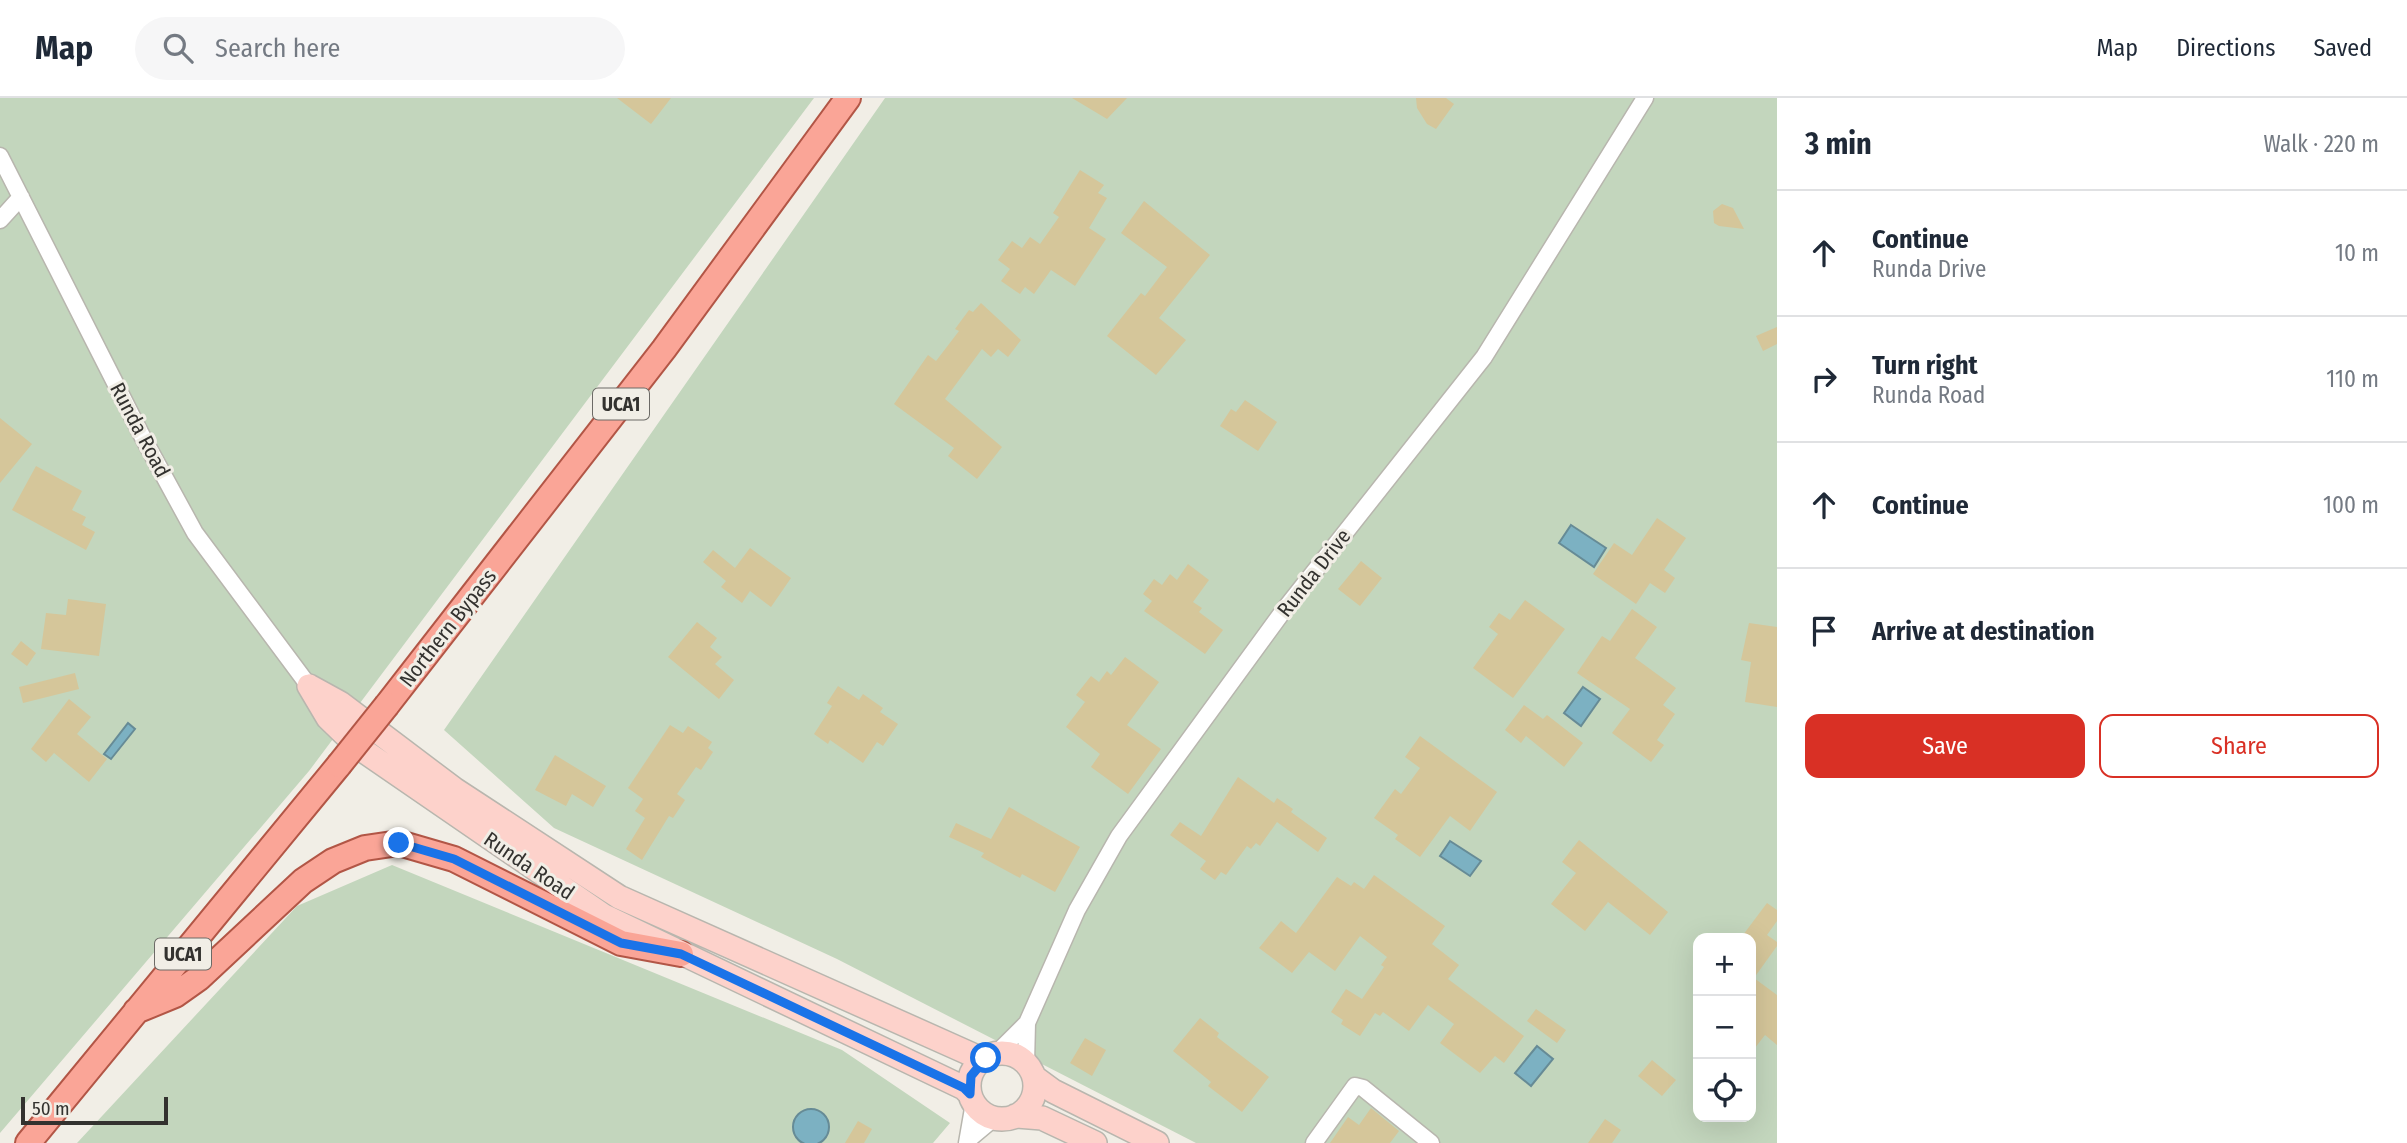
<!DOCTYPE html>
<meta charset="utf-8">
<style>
:root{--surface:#fff;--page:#f6f6f7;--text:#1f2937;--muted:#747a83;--line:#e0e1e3;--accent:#d93025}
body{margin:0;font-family:"Fira Sans Condensed",sans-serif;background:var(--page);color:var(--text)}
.controls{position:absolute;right:21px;bottom:21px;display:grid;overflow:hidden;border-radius:14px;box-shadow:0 7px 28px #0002}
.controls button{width:63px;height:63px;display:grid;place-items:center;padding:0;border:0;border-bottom:2px solid var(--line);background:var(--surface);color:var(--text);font:35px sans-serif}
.scale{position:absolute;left:21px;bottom:18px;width:147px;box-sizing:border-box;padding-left:7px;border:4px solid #33322f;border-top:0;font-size:19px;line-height:24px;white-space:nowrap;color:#33322f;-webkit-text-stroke:5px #f1eee6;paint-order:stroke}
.stop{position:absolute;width:21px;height:21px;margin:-16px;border:5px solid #1a73e8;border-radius:50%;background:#fff}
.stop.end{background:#1a73e8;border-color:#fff;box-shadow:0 2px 7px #0008}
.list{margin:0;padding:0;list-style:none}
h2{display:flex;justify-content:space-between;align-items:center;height:91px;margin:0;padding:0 28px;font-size:30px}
h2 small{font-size:23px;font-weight:400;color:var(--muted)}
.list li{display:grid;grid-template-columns:46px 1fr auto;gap:21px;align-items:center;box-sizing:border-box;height:126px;padding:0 28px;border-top:2px solid var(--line)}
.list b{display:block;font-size:26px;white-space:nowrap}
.list p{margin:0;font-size:23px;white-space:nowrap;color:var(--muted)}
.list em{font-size:23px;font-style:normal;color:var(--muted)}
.actions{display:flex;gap:14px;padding:21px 28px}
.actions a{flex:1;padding:16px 0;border:2px solid var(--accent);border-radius:14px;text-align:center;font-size:24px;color:var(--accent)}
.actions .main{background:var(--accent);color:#fff}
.icon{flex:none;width:38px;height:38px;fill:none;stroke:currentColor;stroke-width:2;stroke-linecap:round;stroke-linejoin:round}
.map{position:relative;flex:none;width:1777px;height:1045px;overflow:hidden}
header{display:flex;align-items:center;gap:42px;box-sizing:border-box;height:98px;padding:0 35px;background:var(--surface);border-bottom:2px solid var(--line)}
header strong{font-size:33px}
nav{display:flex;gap:38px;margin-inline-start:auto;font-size:24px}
.search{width:490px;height:63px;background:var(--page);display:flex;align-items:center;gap:18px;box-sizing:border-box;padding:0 24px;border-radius:38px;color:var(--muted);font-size:26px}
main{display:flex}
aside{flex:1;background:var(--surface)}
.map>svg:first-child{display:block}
.green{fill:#c3d6bd;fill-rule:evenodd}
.water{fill:#7cb1c2;stroke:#668b96;stroke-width:2}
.building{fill:#d5c69a}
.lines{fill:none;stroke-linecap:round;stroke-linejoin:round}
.street-casing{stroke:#b8b6ae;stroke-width:19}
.secondary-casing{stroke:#b8b6ae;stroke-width:26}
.primary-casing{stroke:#b25646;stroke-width:28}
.street{stroke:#fff;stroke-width:16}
.secondary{stroke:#fdd2cb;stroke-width:23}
.primary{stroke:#faa597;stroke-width:24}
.primary-bridge-casing{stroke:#b25646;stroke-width:28;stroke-linecap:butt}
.primary-bridge{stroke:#faa597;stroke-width:24}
.route{stroke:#1a73e8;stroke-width:9}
.labels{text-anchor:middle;stroke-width:6;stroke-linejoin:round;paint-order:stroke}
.shield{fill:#f1eee6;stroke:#6c6a66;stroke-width:2}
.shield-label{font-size:19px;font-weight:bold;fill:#33322f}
.street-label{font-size:21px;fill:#33322f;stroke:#f1eee6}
</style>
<header>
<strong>Map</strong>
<div class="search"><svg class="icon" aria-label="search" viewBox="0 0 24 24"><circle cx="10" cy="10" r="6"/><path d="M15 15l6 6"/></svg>Search here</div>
<nav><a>Map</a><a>Directions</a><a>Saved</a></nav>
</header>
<main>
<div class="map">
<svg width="1777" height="1045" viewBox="0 0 1777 1045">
<rect width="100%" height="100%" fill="#f1eee6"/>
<!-- green -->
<path class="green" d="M 0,0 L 814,0 L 309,673 L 0,1035 Z
M 885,0 L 1777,0 L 1777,1045 L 1196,1045 L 837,861 L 554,730 L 444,632 ZM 1698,840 L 1751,840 L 1751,1019 L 1698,1019 Z
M 392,767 L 842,952 L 950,1025 L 933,1045 L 77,1045 L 297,808 Z"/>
<!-- water -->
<path class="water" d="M 1571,427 L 1606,450 L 1594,469 L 1559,445 Z
M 1583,589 L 1600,601 L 1581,628 L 1564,615 Z
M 128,625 L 135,631 L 111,661 L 104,656 Z
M 1450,743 L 1481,763 L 1470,778 L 1440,758 Z
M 1537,948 L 1553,961 L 1531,988 L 1515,975 Z
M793 1029a18 18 0 1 1 36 0a18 18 0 1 1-36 0Z"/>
<!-- building -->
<path class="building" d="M 617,0 L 671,0 L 651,26 Z
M 1072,0 L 1127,0 L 1107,21 Z
M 1416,0 L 1446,0 L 1454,6 L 1436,31 L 1427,26 L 1417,10 Z
M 1080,72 L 1104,87 L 1098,95 L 1107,100 L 1089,130 L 1106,141 L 1075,188 L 1051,172 L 1034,196 L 1025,189 L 1020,196 L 1001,183 L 1010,171 L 998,162 L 1012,143 L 1022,150 L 1030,139 L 1040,146 L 1059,119 L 1053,115 Z
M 1144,103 L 1210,157 L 1159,220 L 1186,242 L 1156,277 L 1107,238 L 1141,195 L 1145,198 L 1167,169 L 1121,135 Z
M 1722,106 L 1733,110 L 1744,131 L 1719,128 L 1714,125 L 1713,113 Z
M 981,205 L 1021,242 L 1008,259 L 998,251 L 991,259 L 982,251 L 945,301 L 1002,349 L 977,381 L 948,358 L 954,350 L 894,306 L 928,257 L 936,263 L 959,233 L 955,231 L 969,212 L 973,214 Z
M 1777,229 L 1777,246 L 1763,253 L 1756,238 Z
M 1245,302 L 1277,324 L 1258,353 L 1220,328 L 1231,311 L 1236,314 Z
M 0,320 L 32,346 L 0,385 Z
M 36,368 L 82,393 L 72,412 L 86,419 L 82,427 L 95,434 L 86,452 L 12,412 Z
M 1657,420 L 1686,440 L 1664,472 L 1675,480 L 1665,495 L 1650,485 L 1636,506 L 1593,476 L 1614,445 L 1632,457 Z
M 750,450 L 791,480 L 771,509 L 750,493 L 742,505 L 721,489 L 726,483 L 703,464 L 713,452 L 735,470 Z
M 1361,463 L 1382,480 L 1360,508 L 1338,491 Z
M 1188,466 L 1209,482 L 1193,504 L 1202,510 L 1199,514 L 1223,532 L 1205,556 L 1144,513 L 1152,503 L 1143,496 L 1154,481 L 1162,487 L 1170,476 L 1177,482 Z
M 68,501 L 106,506 L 99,558 L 41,551 L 46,515 L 66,517 Z
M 1525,502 L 1565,531 L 1513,600 L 1473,570 L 1498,536 L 1489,529 L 1499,515 L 1510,522 Z
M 1632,511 L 1657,529 L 1635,560 L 1676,590 L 1663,607 L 1675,616 L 1657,642 L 1664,647 L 1651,664 L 1612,635 L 1630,611 L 1577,575 L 1602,538 L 1610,543 Z
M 697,524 L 717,540 L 710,549 L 722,559 L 715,566 L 734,582 L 719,601 L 668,559 Z
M 1749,525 L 1777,529 L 1777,609 L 1745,604 L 1751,564 L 1741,562 Z
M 21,543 L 36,555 L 27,568 L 11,556 Z
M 1125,559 L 1159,584 L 1127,627 L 1161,651 L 1128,696 L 1091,669 L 1100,656 L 1066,629 L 1085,604 L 1076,597 L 1091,578 L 1099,584 L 1107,573 L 1111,577 Z
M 75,575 L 79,591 L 23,605 L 19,589 Z
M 838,588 L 859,602 L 863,596 L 883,610 L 880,614 L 898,626 L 883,648 L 877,644 L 863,665 L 830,642 L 828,646 L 814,636 L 832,608 L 827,605 Z
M 69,601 L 91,619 L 77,636 L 107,661 L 89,684 L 54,655 L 46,664 L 31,651 Z
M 1524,607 L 1543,621 L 1547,617 L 1583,645 L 1564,669 L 1526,638 L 1521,645 L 1505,632 Z
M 670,627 L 683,635 L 688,628 L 712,644 L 708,650 L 713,654 L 701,672 L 696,669 L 677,696 L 685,702 L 673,720 L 669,718 L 642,762 L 626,751 L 645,720 L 635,713 L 643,701 L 628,690 Z
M 1420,638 L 1497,694 L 1470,733 L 1450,718 L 1420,759 L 1395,741 L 1398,737 L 1374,720 L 1395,691 L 1401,696 L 1420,670 L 1405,659 Z
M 555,657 L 606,688 L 593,709 L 572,696 L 566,708 L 535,692 Z
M 1238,679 L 1274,705 L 1277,700 L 1293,711 L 1291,714 L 1327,740 L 1318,754 L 1277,724 L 1260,748 L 1256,745 L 1251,751 L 1247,748 L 1226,777 L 1221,774 L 1215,782 L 1200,771 L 1206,763 L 1170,737 L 1180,724 L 1201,738 Z
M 1009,709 L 1080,749 L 1055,794 L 1022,776 L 1020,780 L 981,759 L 984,755 L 949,739 L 956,725 L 991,741 Z
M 1579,742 L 1668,814 L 1650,837 L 1608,804 L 1585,833 L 1551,806 L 1576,775 L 1562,764 Z
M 1374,777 L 1445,828 L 1432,846 L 1459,867 L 1448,881 L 1524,938 L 1504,965 L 1495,958 L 1480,975 L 1440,945 L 1454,926 L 1428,907 L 1409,933 L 1383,914 L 1380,918 L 1375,915 L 1360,938 L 1341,926 L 1343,922 L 1331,914 L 1346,891 L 1362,901 L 1384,869 L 1381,867 L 1387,859 L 1360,838 L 1335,873 L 1309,854 L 1292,875 L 1259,850 L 1281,823 L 1296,835 L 1337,779 L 1351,788 L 1354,784 L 1364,791 Z
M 1767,805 L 1777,812 L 1777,823 L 1767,837 L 1777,844 L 1777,848 L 1754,880 L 1777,897 L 1777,947 L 1765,937 L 1751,955 L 1751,840 L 1743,837 Z
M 1536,911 L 1566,932 L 1557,945 L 1527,923 Z
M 1200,920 L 1219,935 L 1217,939 L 1269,979 L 1242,1014 L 1208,988 L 1211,984 L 1173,953 Z
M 1085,940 L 1106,952 L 1092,978 L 1070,965 Z
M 1652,962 L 1676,982 L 1662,998 L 1638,978 Z
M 1371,1010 L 1399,1033 L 1390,1045 L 1330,1045 L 1348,1019 L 1359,1027 Z
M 1605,1021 L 1621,1032 L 1612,1045 L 1588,1045 Z
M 858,1023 L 872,1031 L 864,1045 L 845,1045 Z"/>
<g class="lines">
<defs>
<path id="street" d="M 0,58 L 141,336 L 195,435 L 309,588
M 0,122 L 21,99
M 996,956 L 1027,925 L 1077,812 L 1119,738 L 1284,512 L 1484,259 L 1645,0
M 1026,965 L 1027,925
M 969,1041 L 994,1020
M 967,1045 L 974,1005
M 1314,1045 L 1355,988 L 1363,990 L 1431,1045"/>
<path id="secondary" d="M 309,588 L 328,620 L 358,649 L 604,818 L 964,990 L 970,996
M 309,588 L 340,605 L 454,691 L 619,799 L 975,958 L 986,960
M969 988a33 33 0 1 1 66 0a33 33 0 1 1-66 0Z
M 1034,979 L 1053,993 L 1157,1045
M 1015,1018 L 1042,1020 L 1095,1045"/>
<path id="primary" d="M 387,607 L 664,251 L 848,0
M 136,913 L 175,897 L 199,880 L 303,783 L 333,763 L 365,750 L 399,745 L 454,761 L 621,845 L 681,856
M 28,1045 L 339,667"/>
</defs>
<!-- street casing -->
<use href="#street" class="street-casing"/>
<!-- secondary casing -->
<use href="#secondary" class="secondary-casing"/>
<!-- primary casing -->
<use href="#primary" class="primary-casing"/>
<!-- street -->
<use href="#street" class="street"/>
<!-- secondary -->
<use href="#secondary" class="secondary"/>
<!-- primary -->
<use href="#primary" class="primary"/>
<defs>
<path id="primary-bridge" d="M 339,667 L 387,607"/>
</defs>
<!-- primary-bridge casing -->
<use href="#primary-bridge" class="primary-bridge-casing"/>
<!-- primary-bridge -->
<use href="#primary-bridge" class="primary-bridge"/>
</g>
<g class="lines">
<!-- route -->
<path class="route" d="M 399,745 L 454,761 L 621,845 L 681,856 L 964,990 L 970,996 L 971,978 L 986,960"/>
</g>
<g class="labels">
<!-- shield labels -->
<g class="shield">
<rect x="593" y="290.5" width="56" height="31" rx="5"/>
<rect x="155" y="840.5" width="56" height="31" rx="5"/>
</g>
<g class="shield-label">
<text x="621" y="313">UCA1</text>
<text x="183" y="863">UCA1</text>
</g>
<!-- street labels -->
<g class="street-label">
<text transform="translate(140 332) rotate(62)" y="7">Runda Road</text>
<text transform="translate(1314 475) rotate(-52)" y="7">Runda Drive</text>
<text transform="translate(448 530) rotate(-52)" y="7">Northern Bypass</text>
<text transform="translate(529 768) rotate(34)" y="7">Runda Road</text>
</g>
</g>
</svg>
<div class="controls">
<button>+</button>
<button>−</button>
<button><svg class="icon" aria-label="locate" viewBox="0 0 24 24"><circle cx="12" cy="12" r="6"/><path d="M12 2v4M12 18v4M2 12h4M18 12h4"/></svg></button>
</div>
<div class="scale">50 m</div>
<div class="stop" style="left:986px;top:960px"></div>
<div class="stop end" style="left:399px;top:745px"></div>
</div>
<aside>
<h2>3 min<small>Walk · 220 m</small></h2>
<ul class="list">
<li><svg class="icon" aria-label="ahead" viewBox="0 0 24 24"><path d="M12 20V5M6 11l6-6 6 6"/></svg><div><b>Continue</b><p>Runda Drive</p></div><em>10 m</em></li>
<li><svg class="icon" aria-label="right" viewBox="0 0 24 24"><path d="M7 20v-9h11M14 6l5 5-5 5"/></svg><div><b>Turn right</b><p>Runda Road</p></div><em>110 m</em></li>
<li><svg class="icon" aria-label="ahead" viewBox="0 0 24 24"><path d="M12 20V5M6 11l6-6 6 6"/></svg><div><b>Continue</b></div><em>100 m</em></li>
<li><svg class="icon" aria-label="arrive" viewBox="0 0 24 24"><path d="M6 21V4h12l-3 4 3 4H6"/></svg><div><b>Arrive at destination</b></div></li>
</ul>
<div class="actions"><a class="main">Save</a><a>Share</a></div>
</aside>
</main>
